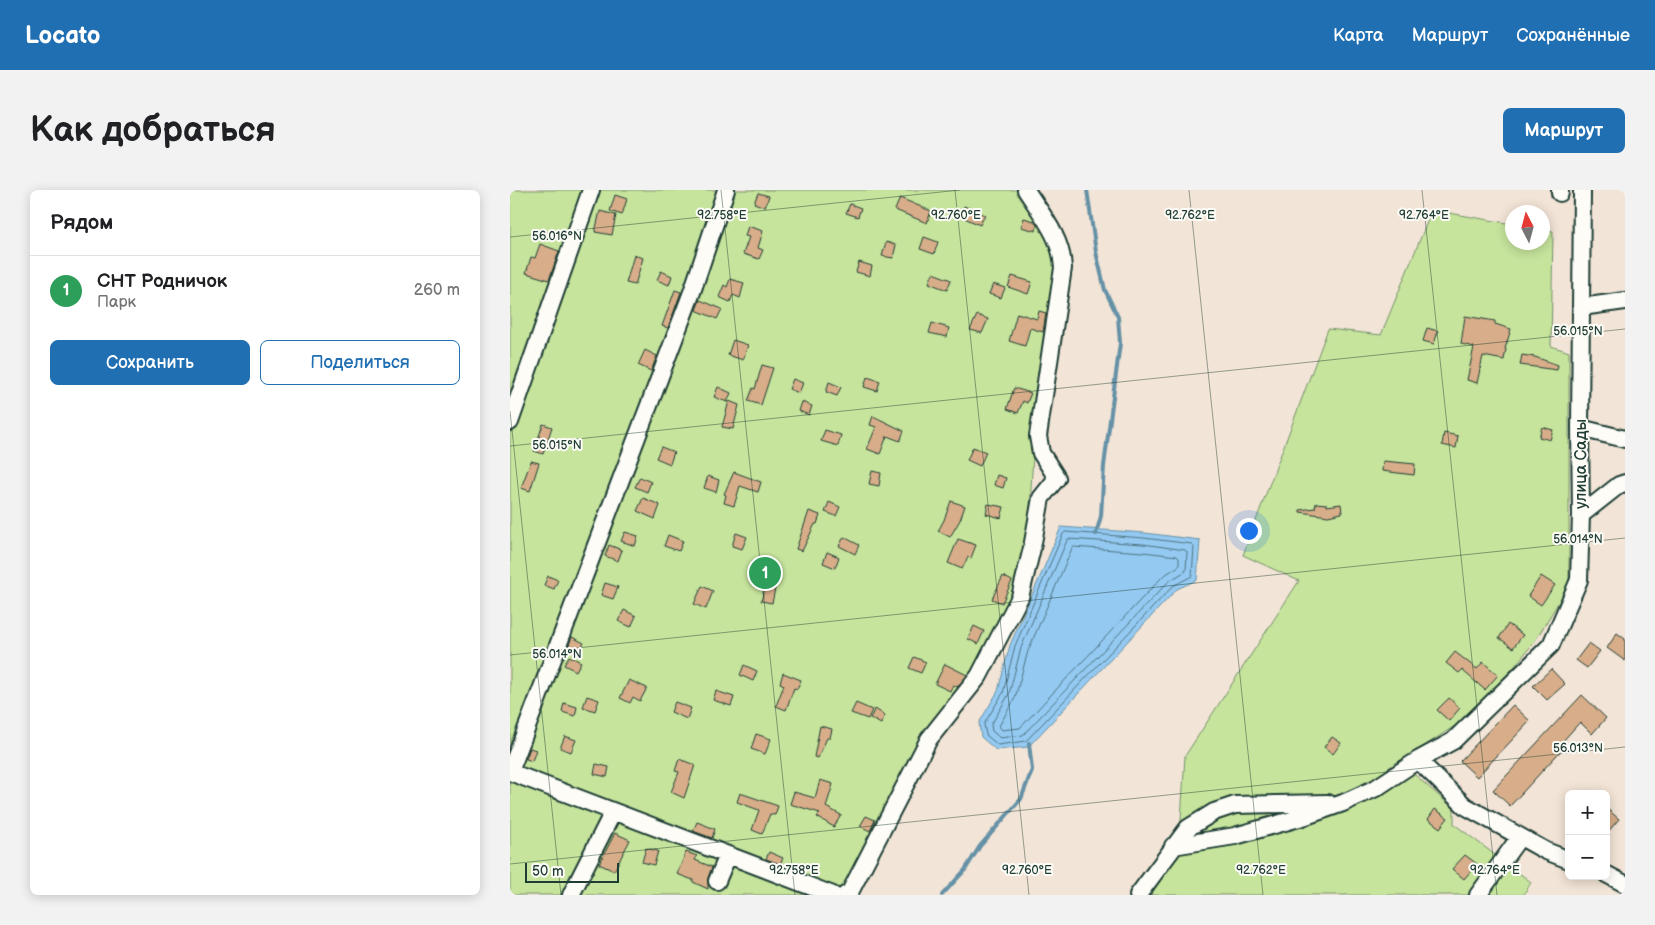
<!DOCTYPE html>
<html lang="ru">
<meta charset="utf-8">
<style>
:root{--surface:#fff;--page:#f2f2f2;--text:#202124;--muted:#757577;--line:#e0e0e0;--accent:#1f6fb2}
body{margin:0;font-family:"Balsamiq Sans",sans-serif;background:var(--page);color:var(--text)}
.controls{position:absolute;right:15px;bottom:15px;display:grid;overflow:hidden;border-radius:8px;box-shadow:0 2px 12px #0003}
.controls button{width:45px;height:45px;display:grid;place-items:center;padding:0;border:0;border-bottom:1px solid var(--line);background:var(--surface);color:var(--text);font:25px sans-serif}
.compass{position:absolute;left:995px;top:15px;width:45px;height:45px;border-radius:50%;background:var(--surface);box-shadow:0 2px 12px #0003;rotate:354deg}
.scale{position:absolute;left:15px;bottom:12px;width:94px;box-sizing:border-box;padding-left:5px;border:2px solid #1f3d34;border-top:0;font-size:14px;line-height:18px;white-space:nowrap;color:#1f3d34;-webkit-text-stroke:4px #fdfcf7;paint-order:stroke}
.you{position:absolute;left:738px;top:340px;width:18px;height:18px;margin:-12px;border:4px solid #fff;border-radius:50%;background:#1a73e8;box-shadow:0 0 0 8px #1a73e833}
.badge{display:grid;place-items:center;width:32px;height:32px;border-radius:50%;background:var(--accent);color:#fff;font-size:16px;font-weight:700}
.pin{position:absolute;translate:-50% -50%;border:2px solid #fff;box-shadow:0 1px 5px #0006}
.list{margin:0;padding:0;list-style:none}
h2{display:flex;justify-content:space-between;align-items:center;height:65px;margin:0;padding:0 20px;font-size:21px}
h2 small{font-size:16px;font-weight:400;color:var(--muted)}
.list li{display:grid;grid-template-columns:32px 1fr auto;gap:15px;align-items:center;box-sizing:border-box;height:70px;padding:0 20px;border-top:1px solid var(--line)}
.list b{display:block;font-size:19px;white-space:nowrap}
.list p{margin:0;font-size:16px;white-space:nowrap;color:var(--muted)}
.list em{font-size:16px;font-style:normal;color:var(--muted)}
.actions{display:flex;gap:10px;padding:15px 20px}
.actions a{flex:1;padding:11px 0;border:1px solid var(--accent);border-radius:8px;text-align:center;font-size:18px;color:var(--accent)}
.actions .main{background:var(--accent);color:#fff}
.map{position:relative;flex:none;width:1115px;height:705px;overflow:hidden;border-radius:8px}
header{display:flex;align-items:center;gap:30px;box-sizing:border-box;height:70px;padding:0 25px;background:var(--accent);color:#fff}
header strong{font-size:24px}
nav{display:flex;gap:28px;margin-inline-start:auto;font-size:18px}
.intro{display:flex;align-items:center;justify-content:space-between;box-sizing:border-box;height:120px;padding:0 30px}
h1{margin:0;font-size:35px}
.button{padding:12px 22px;border-radius:8px;background:var(--accent);color:#fff;font-size:18px;font-weight:700}
main{display:flex;gap:30px;padding:0 30px}
aside{flex:1;background:var(--surface);border-radius:8px;box-shadow:0 2px 12px #0003}
.map>svg:first-child{display:block}
.green{fill:#c6e49c;stroke:#729068}
.water{fill:#94c9f2;stroke:#6591a6}
.lines{fill:none;stroke-linecap:round;stroke-linejoin:round}
.shore{stroke:#4e7580;stroke-width:1}
.stream{stroke:#6591a6;stroke-width:4}
.building{fill:#d8ad89;stroke:#1f3d34}
.minor-casing{stroke:#1f3d34;stroke-width:20}
.minor{stroke:#fdfcf7;stroke-width:16}
.ticks{fill:none;stroke:#1f3d34;stroke-width:1;stroke-opacity:0.45}
.labels{text-anchor:middle;stroke-width:4;stroke-linejoin:round;paint-order:stroke}
.street-label{font-size:16px;fill:#1f3d34;stroke:#fdfcf7}
.ticks-label{font-size:12px;text-anchor:middle;fill:#1f3d34;stroke:#fdfcf7;stroke-width:4;stroke-linejoin:round;paint-order:stroke}
</style>
<header>
<strong>Locato</strong>
<nav><a>Карта</a><a>Маршрут</a><a>Сохранённые</a></nav>
</header>
<div class="intro"><h1>Как добраться</h1><a class="button">Маршрут</a></div>
<main>
<aside>
<h2>Рядом<small></small></h2>
<ul class="list">
<li><span class="badge" style="background:#2e9e5b">1</span><div><b>СНТ Родничок</b><p>Парк</p></div><em>260 m</em></li>
</ul>
<div class="actions"><a class="main">Сохранить</a><a>Поделиться</a></div>
</aside>
<div class="map">
<svg width="1115" height="705" viewBox="0 0 1115 705">
<rect width="100%" height="100%" fill="#f2e4d6"/>
<filter id="ink" filterUnits="userSpaceOnUse"><feTurbulence type="fractalNoise" baseFrequency=".02" numOctaves="2"/><feDisplacementMap in="SourceGraphic" scale="10" xChannelSelector="R" yChannelSelector="G"/><feConvolveMatrix kernelMatrix="1 2 1 2 8 2 1 2 1" color-interpolation-filters="sRGB"/></filter>
<g filter="url(#ink)">
<!-- green -->
<path class="green" d="M 0,0 L 512,0 L 552,67 L 524,246 L 518,352 L 502,415 L 335,705 L 0,705 Z
M 922,20 L 1002,34 L 1002,52 L 1032,52 L 1033,39 L 1043,41 L 1041,156 L 1059,162 L 1059,395 L 1025,451 L 969,520 L 890,572 L 944,619 L 944,634 L 1021,692 L 1014,705 L 641,705 L 669,662 L 675,566 L 789,391 L 733,365 L 818,139 L 871,145 Z"/>
<!-- water -->
<path class="water" d="M 551,337 L 635,343 L 690,350 L 687,390 L 667,399 L 518,557 L 486,560 L 471,547 L 469,533 L 488,501 L 500,455 L 533,380 Z"/>
<g class="lines">
<!-- shore -->
<path class="shore" d="M 556,342 L 634,348 L 682,354 L 684,357 L 682,386 L 663,396 L 516,551 L 488,555 L 476,545 L 474,534 L 493,503 L 505,456 L 553,344 Z
M 558,349 L 633,354 L 675,360 L 677,362 L 676,381 L 659,391 L 513,545 L 490,548 L 482,541 L 481,535 L 499,504 L 511,458 Z
M 563,357 L 633,362 L 667,366 L 669,368 L 669,376 L 653,386 L 510,538 L 492,540 L 489,536 L 505,508 L 518,461 Z"/>
<!-- stream -->
<path class="stream" d="M 577,0 L 586,62 L 595,100 L 608,127 L 610,153 L 594,276 L 591,326 L 586,344
M 432,705 L 455,680 L 470,656 L 511,609 L 522,580 L 519,553"/>
</g>
<!-- building -->
<path class="building" d="M 248,3 L 259,6 L 255,17 L 244,13 Z
M 105,5 L 117,9 L 112,25 L 100,21 Z
M 390,8 L 421,21 L 417,33 L 385,20 Z
M 340,14 L 351,18 L 348,27 L 336,23 Z
M 454,16 L 475,25 L 470,35 L 450,26 Z
M 90,21 L 106,25 L 102,45 L 85,42 Z
M 514,28 L 524,31 L 527,35 L 526,41 L 511,37 Z
M 238,36 L 253,41 L 248,58 L 253,60 L 249,69 L 233,64 L 239,47 L 235,46 Z
M 414,47 L 428,52 L 424,64 L 410,59 Z
M 376,52 L 386,55 L 383,68 L 372,66 Z
M 30,54 L 49,61 L 39,90 L 16,83 L 21,67 L 25,68 Z
M 124,65 L 133,68 L 125,95 L 116,93 Z
M 349,72 L 362,76 L 360,86 L 346,82 Z
M 151,81 L 162,86 L 159,95 L 147,90 Z
M 423,83 L 441,90 L 437,100 L 419,93 Z
M 502,86 L 522,92 L 518,104 L 498,97 Z
M 220,89 L 234,93 L 230,108 L 223,105 L 220,112 L 209,107 L 214,95 L 217,97 Z
M 483,94 L 495,98 L 491,108 L 479,104 Z
M 165,100 L 171,102 L 158,138 L 152,136 Z
M 190,110 L 212,119 L 207,129 L 186,120 Z
M 529,121 L 536,123 L 533,142 L 520,138 L 515,156 L 499,151 L 507,123 L 527,129 Z
M 467,125 L 478,129 L 472,143 L 460,140 Z
M 955,126 L 985,131 L 985,134 L 1001,139 L 995,159 L 996,159 L 994,170 L 973,166 L 967,193 L 957,190 L 964,157 L 951,154 Z
M 422,133 L 439,138 L 437,147 L 419,143 Z
M 917,138 L 928,141 L 924,154 L 913,151 Z
M 223,150 L 238,155 L 233,170 L 218,165 Z
M 135,160 L 147,166 L 141,181 L 128,175 Z
M 1012,165 L 1025,167 L 1048,175 L 1047,180 L 1010,175 Z
M 252,175 L 263,178 L 251,215 L 238,211 L 243,198 L 245,199 Z
M 357,187 L 370,191 L 367,201 L 354,197 Z
M 283,189 L 293,193 L 289,203 L 279,199 Z
M 319,192 L 331,197 L 327,206 L 316,202 Z
M 208,197 L 221,203 L 217,212 L 204,207 Z
M 504,198 L 521,203 L 517,213 L 513,211 L 508,223 L 497,219 Z
M 219,211 L 229,215 L 223,239 L 212,237 Z
M 292,212 L 302,216 L 299,225 L 289,221 Z
M 363,226 L 394,241 L 390,251 L 377,246 L 370,264 L 357,259 L 366,237 L 360,235 Z
M 33,234 L 42,237 L 33,264 L 24,261 Z
M 1032,237 L 1043,240 L 1040,250 L 1029,247 Z
M 315,240 L 331,245 L 328,256 L 311,251 Z
M 934,243 L 948,246 L 946,258 L 932,255 Z
M 151,257 L 164,262 L 160,274 L 146,268 Z
M 463,257 L 476,262 L 470,276 L 457,270 Z
M 21,271 L 29,273 L 20,301 L 11,298 Z
M 873,271 L 905,274 L 904,285 L 872,281 Z
M 362,281 L 371,283 L 369,296 L 359,294 Z
M 224,282 L 251,292 L 248,302 L 230,296 L 224,316 L 214,313 L 216,305 L 214,304 Z
M 487,285 L 496,288 L 493,298 L 484,295 Z
M 198,286 L 209,290 L 206,302 L 194,298 Z
M 130,287 L 141,292 L 137,302 L 125,297 Z
M 133,308 L 150,315 L 145,329 L 127,321 Z
M 441,311 L 455,316 L 450,330 L 440,347 L 428,341 L 434,330 Z
M 319,312 L 330,317 L 326,326 L 315,322 Z
M 806,313 L 817,314 L 817,316 L 831,314 L 832,323 L 818,326 L 790,322 L 790,320 L 805,318 Z
M 478,314 L 494,317 L 491,328 L 476,324 Z
M 299,321 L 310,325 L 307,334 L 305,334 L 292,361 L 286,359 Z
M 115,342 L 128,346 L 125,356 L 111,351 Z
M 226,343 L 237,347 L 232,359 L 222,356 Z
M 158,345 L 173,351 L 169,361 L 154,356 Z
M 334,347 L 349,355 L 345,364 L 329,356 Z
M 448,349 L 466,355 L 461,368 L 458,367 L 452,379 L 438,373 Z
M 99,355 L 112,360 L 108,371 L 95,366 Z
M 317,362 L 329,367 L 325,378 L 313,373 Z
M 38,386 L 48,390 L 44,399 L 34,395 Z
M 493,386 L 502,391 L 492,413 L 482,409 Z
M 1031,386 L 1045,395 L 1031,415 L 1018,406 Z
M 95,393 L 108,397 L 103,409 L 91,405 Z
M 192,396 L 203,401 L 196,419 L 184,414 Z
M 255,397 L 265,399 L 262,413 L 251,411 Z
M 114,420 L 126,426 L 121,437 L 108,431 Z
M 998,434 L 1013,445 L 1003,458 L 989,448 Z
M 464,436 L 474,441 L 468,454 L 458,449 Z
M 1107,443 L 1115,449 L 1115,471 L 1097,458 Z
M 62,447 L 74,453 L 69,462 L 58,457 Z
M 1079,453 L 1090,461 L 1077,478 L 1066,470 Z
M 945,462 L 967,479 L 973,472 L 988,485 L 975,500 L 952,480 L 949,483 L 936,473 Z
M 59,466 L 71,472 L 66,481 L 54,475 Z
M 404,467 L 416,472 L 411,483 L 399,478 Z
M 435,474 L 457,485 L 447,497 L 443,495 L 440,501 L 425,494 Z
M 234,475 L 247,481 L 243,491 L 230,485 Z
M 1041,479 L 1055,494 L 1037,510 L 1023,496 Z
M 273,483 L 291,490 L 287,499 L 284,498 L 276,520 L 266,516 L 274,495 L 270,493 Z
M 119,490 L 137,498 L 130,511 L 123,507 L 120,513 L 110,508 Z
M 206,501 L 224,507 L 221,516 L 203,510 Z
M 1072,505 L 1096,528 L 1082,544 L 1070,532 L 1052,552 L 1056,555 L 1000,616 L 983,600 Z
M 77,506 L 89,510 L 85,521 L 73,517 Z
M 939,508 L 950,518 L 939,531 L 927,520 Z
M 165,512 L 181,518 L 177,529 L 161,522 Z
M 54,513 L 67,517 L 65,526 L 52,522 Z
M 346,513 L 362,520 L 358,529 L 341,523 Z
M 1003,515 L 1020,531 L 967,587 L 950,571 Z
M 365,519 L 375,525 L 371,534 L 360,528 Z
M 310,536 L 322,539 L 320,548 L 317,548 L 308,568 L 304,567 Z
M 246,544 L 261,549 L 255,564 L 241,559 Z
M 55,546 L 66,550 L 61,562 L 50,558 Z
M 822,547 L 831,553 L 823,564 L 814,557 Z
M 20,558 L 26,560 L 22,571 L 16,569 Z
M 169,569 L 185,575 L 174,608 L 161,602 L 169,582 L 165,581 Z
M 86,574 L 99,577 L 97,587 L 84,584 Z
M 310,590 L 323,594 L 316,617 L 331,625 L 324,637 L 307,627 L 310,623 L 280,614 L 284,602 L 305,608 Z
M 230,603 L 268,616 L 265,625 L 260,624 L 252,644 L 242,640 L 249,620 L 227,612 Z
M 1096,618 L 1109,629 L 1096,644 Z
M 925,619 L 938,628 L 930,638 L 918,629 Z
M 356,626 L 365,630 L 360,641 L 350,636 Z
M 187,632 L 205,639 L 202,648 L 183,641 Z
M 105,643 L 120,650 L 104,681 L 89,674 Z
M 136,658 L 148,661 L 144,675 L 132,672 Z
M 176,662 L 187,666 L 185,670 L 202,677 L 198,688 L 198,699 L 183,692 L 183,690 L 167,684 Z
M 259,662 L 273,668 L 270,674 L 256,669 Z
M 955,665 L 967,674 L 954,689 L 942,679 Z"/>
<g class="lines">
<defs>
<path id="minor" d="M 216,0 L 182,102 L 0,582 L 323,705
M 1050,0 L 1050,3
M 1071,117 L 1115,111
M 0,232 L 81,0
M 1070,238 L 1115,249
M 1071,325 L 1109,295 L 1115,293
M 908,570 L 955,616 L 1036,661 L 1059,670
M 663,656 L 725,646 L 796,626 L 833,613 L 866,598 L 908,570 L 943,551 L 1041,455 L 1069,390 L 1071,325 L 1070,238 L 1072,0
M 1096,684 L 1115,694
M 207,691 L 218,665
M 61,705 L 103,622
M 335,705 L 340,702 L 419,549 L 469,486 L 510,407 L 522,358 L 531,308 L 547,288 L 531,263 L 528,246 L 553,78 C 552,48 532,25 516,0
M 628,705 L 678,638 L 704,622 L 725,615 L 818,613
M 968,705 L 1009,648"/>
</defs>
<!-- minor casing -->
<use href="#minor" class="minor-casing"/>
<!-- minor -->
<use href="#minor" class="minor"/>
</g>
</g>
<!-- ticks -->
<path class="ticks" d="M 211,0 L 285,705M 445,0 L 519,705M 679,0 L 753,705M 912,0 L 987,705M 0,47 L 450,0M 0,221 L 51,705M 0,256 L 1115,139M 0,465 L 1115,348M 0,674 L 1115,557"/>
<g class="labels">
<!-- street labels -->
<g class="street-label">
<text transform="translate(1070 274) rotate(-90)" y="6">улица Сады</text>
</g>
</g>
<g class="ticks-label">
<text x="212" y="29">92.758°E</text>
<text x="446" y="29">92.760°E</text>
<text x="680" y="29">92.762°E</text>
<text x="914" y="29">92.764°E</text>
<text x="47" y="50">56.016°N</text>
<text x="1068" y="145">56.015°N</text>
<text x="47" y="259">56.015°N</text>
<text x="1068" y="353">56.014°N</text>
<text x="47" y="468">56.014°N</text>
<text x="1068" y="562">56.013°N</text>
<text x="284" y="684">92.758°E</text>
<text x="517" y="684">92.760°E</text>
<text x="751" y="684">92.762°E</text>
<text x="985" y="684">92.764°E</text>
</g>
</svg>
<div class="controls">
<button>+</button>
<button>−</button>
</div>
<svg class="compass" viewBox="-18 -18 36 36"><path d="M0-13l5 13h-10z" fill="#e53935"/><path d="M0 13l5-13h-10z" fill="#757577"/></svg>
<div class="scale">50 m</div>
<div class="you"></div>
<div class="pin badge" style="left:255px;top:383px;background:#2e9e5b">1</div>
</div>
</main>
